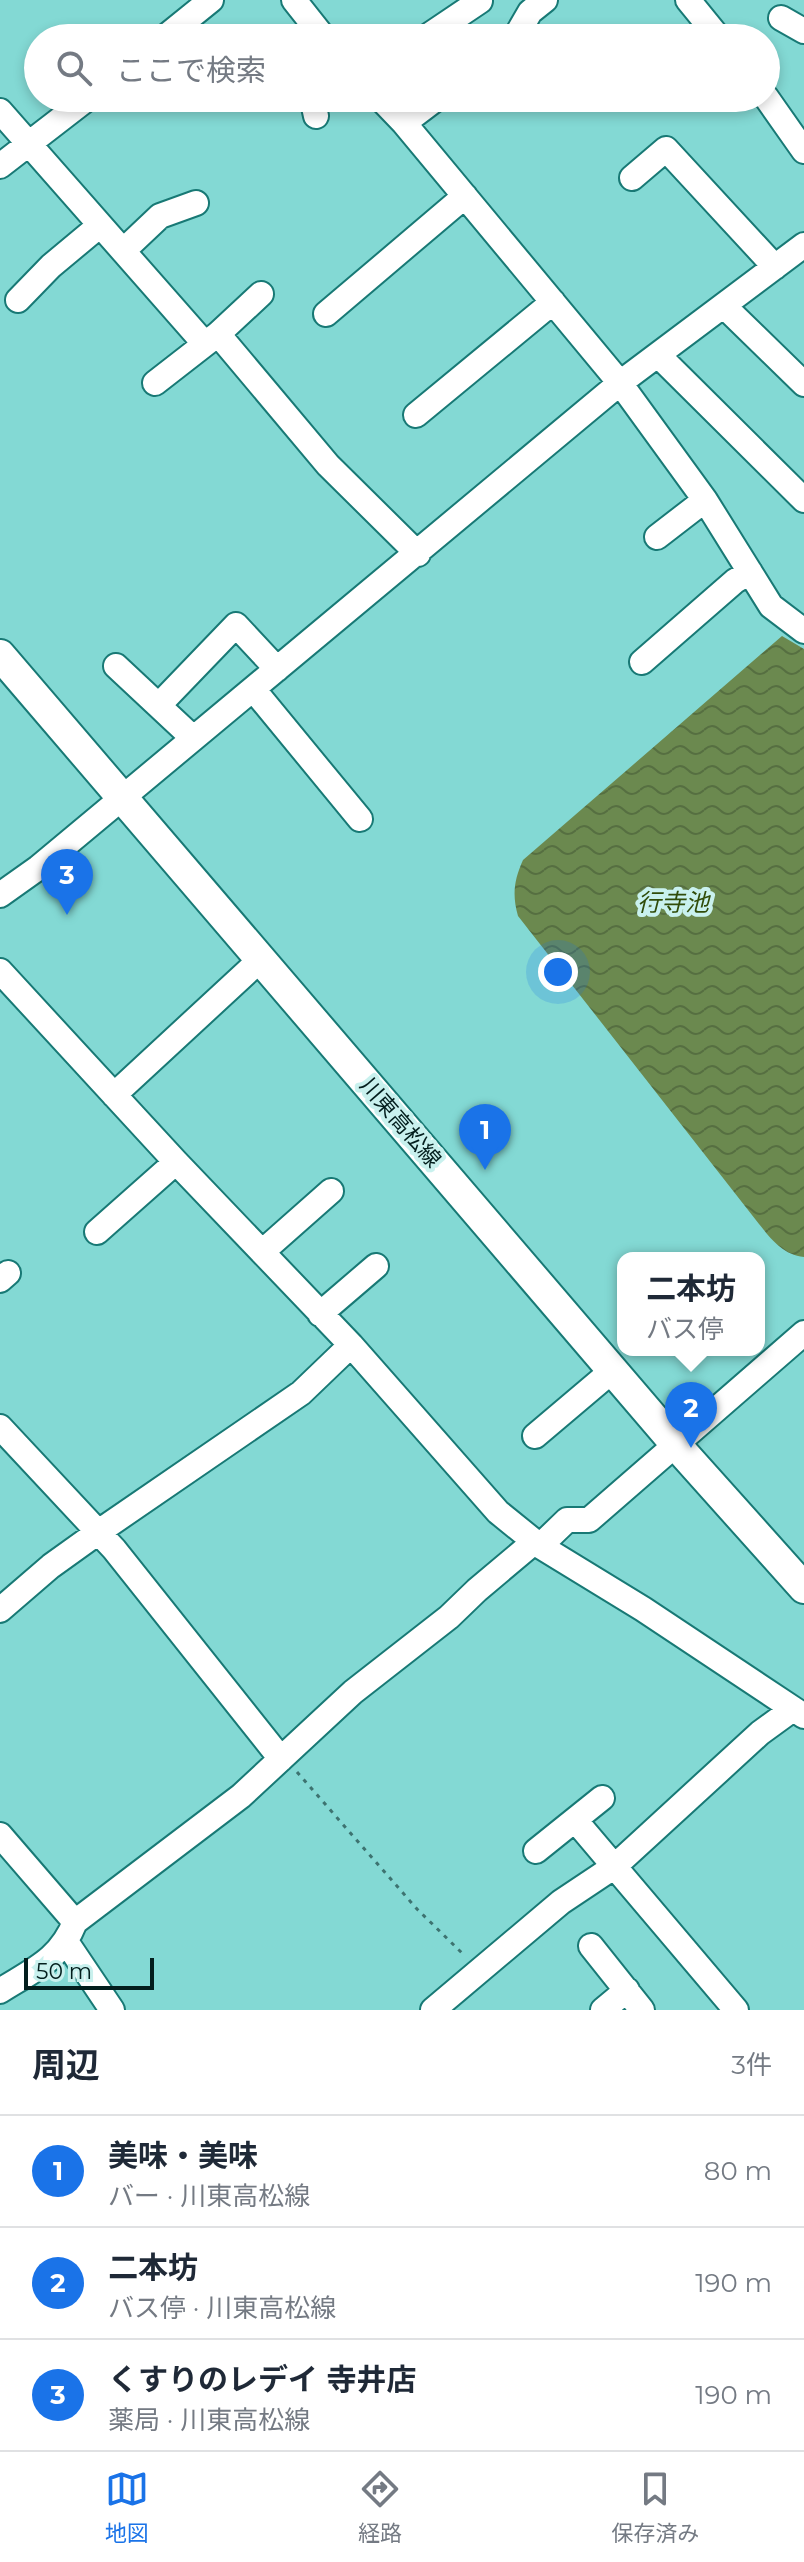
<!DOCTYPE html>
<html lang="ja">
<meta charset="utf-8">
<style>
:root{--surface:#fff;--page:#f6f6f7;--text:#1f2937;--muted:#747a83;--line:#e0e1e3;--accent:#1a73e8}
body{margin:0;font-family:Montserrat,"Noto Sans JP",sans-serif;background:var(--page);color:var(--text)}
.scale{position:absolute;left:24px;bottom:20px;width:130px;box-sizing:border-box;padding-left:8px;border:4px solid #031e1d;border-top:0;font-size:22px;line-height:28px;white-space:nowrap;color:#031e1d;-webkit-text-stroke:6px #c9f1ee;paint-order:stroke}
.you{position:absolute;left:558px;top:972px;width:28px;height:28px;margin:-20px;border:6px solid #fff;border-radius:50%;background:#1a73e8;box-shadow:0 0 0 12px #1a73e833}
.badge{display:grid;place-items:center;width:52px;height:52px;border-radius:50%;background:var(--accent);color:#fff;font-size:26px;font-weight:700}
.pin{position:absolute;translate:-50% -66px;filter:drop-shadow(0 2px 4px #0008)}
.pin::after{content:'';position:absolute;top:42px;width:28px;height:24px;background:inherit;clip-path:polygon(0 0,100% 0,50% 100%)}
.popup{position:absolute;left:617px;top:1252px;width:148px;height:104px;box-sizing:border-box;display:grid;place-content:center;border-radius:16px;background:var(--surface);filter:drop-shadow(0 2px 6px #0005);font-size:26px;white-space:nowrap;color:var(--muted)}
.popup b{font-size:30px;color:var(--text)}
.popup::after{content:'';position:absolute;left:50%;top:100%;margin-left:-16px;border:16px solid transparent;border-top-color:var(--surface)}
.list{margin:0;padding:0;list-style:none}
h2{display:flex;justify-content:space-between;align-items:center;height:104px;margin:0;padding:0 32px;font-size:34px}
h2 small{font-size:26px;font-weight:400;color:var(--muted)}
.list li{display:grid;grid-template-columns:52px 1fr auto;gap:24px;align-items:center;box-sizing:border-box;height:112px;padding:0 32px;border-top:2px solid var(--line)}
.list b{display:block;font-size:30px;white-space:nowrap}
.list p{margin:0;font-size:26px;white-space:nowrap;color:var(--muted)}
.list em{font-size:26px;font-style:normal;color:var(--muted)}
.icon{flex:none;width:44px;height:44px;fill:none;stroke:currentColor;stroke-width:2;stroke-linecap:round;stroke-linejoin:round}
.map{position:relative;flex:none;width:804px;height:2010px;overflow:hidden}
.search{position:absolute;background:var(--surface);box-shadow:0 4px 12px #0003;left:24px;right:24px;top:24px;height:88px;display:flex;align-items:center;gap:20px;box-sizing:border-box;padding:0 28px;border-radius:44px;color:var(--muted);font-size:30px}
.sheet{height:440px;background:var(--surface)}
nav{display:flex;justify-content:space-around;align-items:center;box-sizing:border-box;height:112px;border-top:2px solid var(--line);background:var(--surface);font-size:22px;color:var(--muted)}
nav a{display:grid;justify-items:center;gap:4px}
nav .on{color:var(--accent)}
.map>svg:first-child{display:block}
.water{fill:url(#water-waves)}
.lines{fill:none;stroke-linecap:round;stroke-linejoin:round}
.minor-casing{stroke:#187975;stroke-width:28}
.major-casing{stroke:#187975;stroke-width:34}
.path{stroke:#3d7370;stroke-width:3;stroke-dasharray:4 6;stroke-linecap:butt}
.minor{stroke:#fff;stroke-width:24}
.major{stroke:#fff;stroke-width:30}
.labels{text-anchor:middle;stroke-width:8;stroke-linejoin:round;paint-order:stroke}
.street-label{font-size:22px;fill:#031e1d;stroke:#c9f1ee}
.water-label{font-size:24px;font-style:italic;fill:#304c09;stroke:#c9f1ee}
</style>
<div class="map">
<svg width="804" height="2010" viewBox="0 0 804 2010">
<defs>
<pattern id="water-waves" width="16" height="10" patternUnits="userSpaceOnUse" patternTransform="scale(2)"><rect width="16" height="10" fill="#6b894f"/><path d="M0 5q4-4 8 0t8 0" fill="none" stroke="#566f41"/></pattern>
</defs>
<rect width="100%" height="100%" fill="#83d9d4"/>
<!-- water -->
<path class="water" d="M 782,636 L 804,649 L 804,1257 C 783,1255 771,1239 759,1224 L 518,916 C 512,895 514,880 523,860 Z"/>
<g class="lines">
<defs>
<path id="minor" d="M 294,0 L 324,38
M 688,0 L 719,38
M 781,18 L 804,31
M 164,38 L 211,0
M 425,38 L 480,1
M 515,38 L 530,12 L 545,0
M 766,97 L 804,151
M 312,98 L 316,116
M 380,98 L 404,123 L 620,383 L 705,500 L 771,606 L 804,631
M 0,111 L 204,343
M 404,123 L 437,98
M 0,166 L 88,98
M 632,178 L 666,149 L 775,267
M 123,251 L 160,216 L 196,203
M 18,300 L 51,266 L 99,226
M 724,306 L 804,384
M 326,314 L 465,196
M 218,334 L 328,465 L 418,554
M 658,355 L 804,500
M 155,383 L 218,334 L 261,294
M 416,415 L 553,302
M 657,537 L 705,500
M 642,662 L 735,581 L 750,572
M 116,666 L 193,738
M 253,689 L 360,819
M 159,705 L 236,625 L 277,669
M 0,895 L 38,868 L 620,383 L 804,245
M 0,971 L 176,1162 L 351,1345 L 498,1512 L 540,1546 L 643,1609 L 804,1716
M 114,1095 L 261,959
M 97,1232 L 176,1162
M 262,1252 L 331,1191
M 0,1280 L 8,1273
M 320,1314 L 376,1266
M 0,1427 L 114,1549 L 281,1759
M 535,1436 L 613,1370
M 540,1546 L 567,1520 L 589,1520 L 804,1333
M 0,1610 L 51,1566 L 97,1533 L 301,1393 L 351,1345
M 575,1820 L 736,2010
M 0,1835 L 75,1922
M 536,1851 L 602,1798
M 67,1943 L 112,2010
M 591,1946 L 642,2010
M 0,1991 C 33,1970 60,1960 75,1922 L 241,1796 L 353,1692 L 449,1617 L 477,1590 L 534,1542
M 433,2010 L 561,1902 L 615,1866 L 760,1733 L 793,1709
M 603,2010 L 627,1990"/>
<path id="major" d="M 0,655 L 685,1455 L 804,1588"/>
</defs>
<!-- minor casing -->
<use href="#minor" class="minor-casing"/>
<!-- major casing -->
<use href="#major" class="major-casing"/>
<!-- path -->
<path class="path" d="M 297,1772 L 417,1909 L 464,1955"/>
<!-- minor -->
<use href="#minor" class="minor"/>
<!-- major -->
<use href="#major" class="major"/>
</g>
<g class="labels">
<!-- street labels -->
<g class="street-label">
<text transform="translate(401 1122) rotate(49)" y="8">川東高松線</text>
</g>
<!-- water labels -->
<g class="water-label">
<text x="673" y="911">行寺池</text>
</g>
</g>
</svg>
<div class="scale">50 m</div>
<div class="you"></div>
<div class="pin badge" style="left:485px;top:1170px">1</div>
<div class="pin badge" style="left:691px;top:1448px">2</div>
<div class="popup"><b>二本坊</b>バス停</div>
<div class="pin badge" style="left:67px;top:915px">3</div>
<div class="search"><svg class="icon" aria-label="search" viewBox="0 0 24 24"><circle cx="10" cy="10" r="6"/><path d="M15 15l6 6"/></svg>ここで検索</div>
</div>
<section class="sheet">
<h2>周辺<small>3件</small></h2>
<ul class="list">
<li><span class="badge">1</span><div><b>美味・美味</b><p>バー · 川東高松線</p></div><em>80 m</em></li>
<li><span class="badge">2</span><div><b>二本坊</b><p>バス停 · 川東高松線</p></div><em>190 m</em></li>
<li><span class="badge">3</span><div><b>くすりのレデイ 寺井店</b><p>薬局 · 川東高松線</p></div><em>190 m</em></li>
</ul>
</section>
<nav>
<a class="on"><svg class="icon" aria-label="map" viewBox="0 0 24 24"><path d="M3 6l6-2 6 2 6-2v14l-6 2-6-2-6 2zM9 4v14M15 6v14"/></svg>地図</a>
<a><svg class="icon" aria-label="directions" viewBox="0 0 24 24"><path d="M12 3l9 9-9 9-9-9zM9 14v-3h6M13 9l2 2-2 2"/></svg>経路</a>
<a><svg class="icon" aria-label="saved" viewBox="0 0 24 24"><path d="M7 4h10v16l-5-4-5 4z"/></svg>保存済み</a>
</nav>
